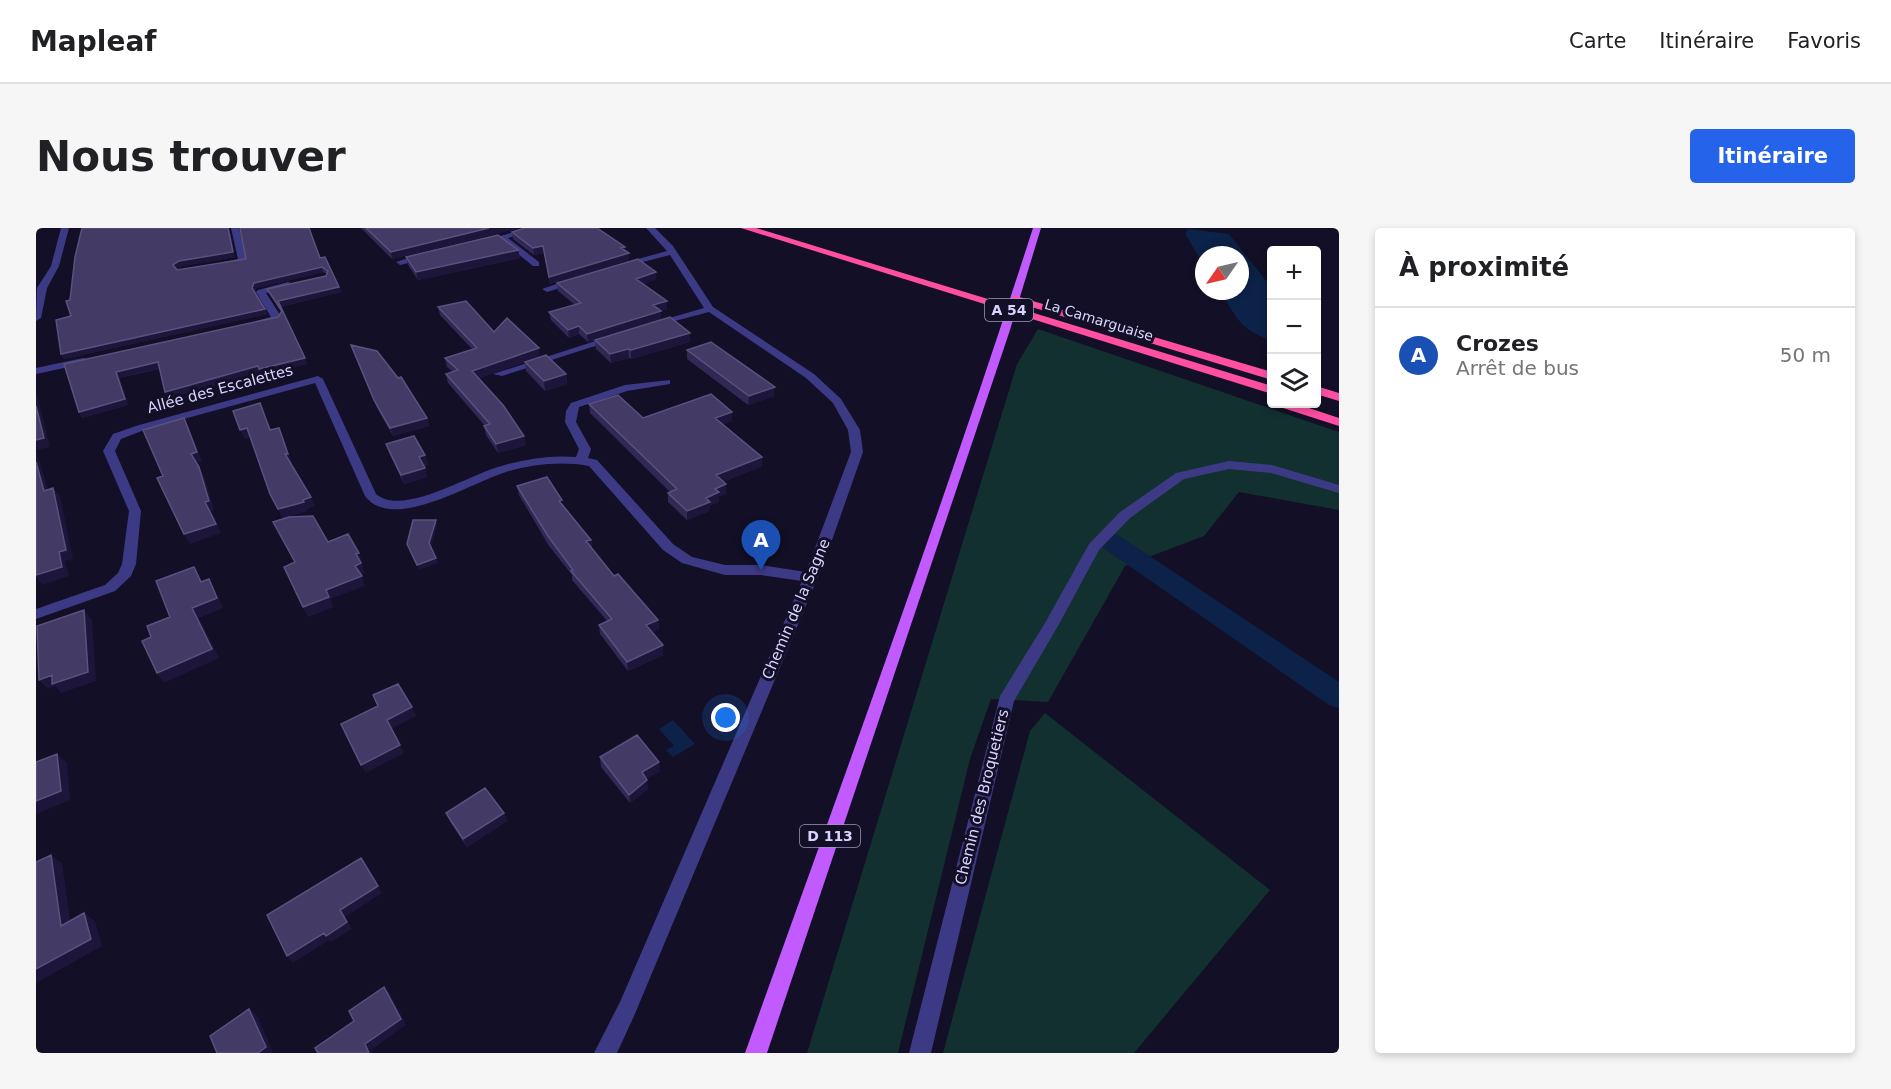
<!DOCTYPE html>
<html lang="fr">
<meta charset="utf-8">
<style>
:root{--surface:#fff;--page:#f6f6f6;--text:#202124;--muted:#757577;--line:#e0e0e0;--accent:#2563eb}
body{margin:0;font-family:"DejaVu Sans",sans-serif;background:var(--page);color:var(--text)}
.controls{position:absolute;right:18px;top:18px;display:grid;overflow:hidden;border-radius:6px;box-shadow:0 3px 9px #0003}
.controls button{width:54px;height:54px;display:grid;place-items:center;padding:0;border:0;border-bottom:2px solid var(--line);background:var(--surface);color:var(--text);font:30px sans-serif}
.compass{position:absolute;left:1159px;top:18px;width:54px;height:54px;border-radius:50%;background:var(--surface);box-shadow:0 3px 9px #0003;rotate:236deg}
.you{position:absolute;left:690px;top:490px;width:21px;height:21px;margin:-15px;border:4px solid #fff;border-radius:50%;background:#1a73e8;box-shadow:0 0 0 9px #1a73e833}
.badge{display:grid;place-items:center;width:39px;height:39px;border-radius:50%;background:var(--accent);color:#fff;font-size:20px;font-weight:700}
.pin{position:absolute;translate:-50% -50px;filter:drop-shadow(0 2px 3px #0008)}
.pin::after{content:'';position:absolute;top:32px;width:21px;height:18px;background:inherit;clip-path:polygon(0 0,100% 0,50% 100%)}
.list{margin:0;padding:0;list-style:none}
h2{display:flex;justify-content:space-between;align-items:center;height:78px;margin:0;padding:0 24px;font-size:26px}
h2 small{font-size:20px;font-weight:400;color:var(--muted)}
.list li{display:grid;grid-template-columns:39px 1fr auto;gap:18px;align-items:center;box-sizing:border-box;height:96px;padding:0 24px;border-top:2px solid var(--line)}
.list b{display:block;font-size:22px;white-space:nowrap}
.list p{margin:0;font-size:20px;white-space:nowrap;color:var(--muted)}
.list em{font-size:20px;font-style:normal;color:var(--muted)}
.icon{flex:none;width:33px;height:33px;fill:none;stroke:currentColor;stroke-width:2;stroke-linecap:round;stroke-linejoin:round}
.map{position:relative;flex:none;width:1303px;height:825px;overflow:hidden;border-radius:6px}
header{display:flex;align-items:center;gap:36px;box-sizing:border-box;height:84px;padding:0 30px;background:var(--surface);border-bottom:2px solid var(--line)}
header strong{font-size:28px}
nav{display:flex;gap:33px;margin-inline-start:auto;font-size:21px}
.intro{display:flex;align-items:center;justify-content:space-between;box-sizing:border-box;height:144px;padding:0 36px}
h1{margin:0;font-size:42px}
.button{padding:15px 27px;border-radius:6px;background:var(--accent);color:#fff;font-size:21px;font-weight:700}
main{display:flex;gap:36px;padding:0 36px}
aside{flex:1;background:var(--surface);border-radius:6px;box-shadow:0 3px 9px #0003}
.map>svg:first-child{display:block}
.green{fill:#12302f}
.water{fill:#0c2248}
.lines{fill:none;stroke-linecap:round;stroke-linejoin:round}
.canal{fill:#0c2248;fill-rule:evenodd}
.minor{fill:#3d3a85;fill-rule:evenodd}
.primary{fill:#c25bff;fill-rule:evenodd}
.motorway{fill:#ff4fa3;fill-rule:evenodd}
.wall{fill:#312854}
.shaded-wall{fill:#1d163a}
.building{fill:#433a66;stroke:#5a527e;stroke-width:1.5}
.labels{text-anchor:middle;stroke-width:6;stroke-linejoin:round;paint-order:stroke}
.shield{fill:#130f26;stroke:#9e99be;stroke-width:1.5}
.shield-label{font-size:14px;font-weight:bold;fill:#d9d4ff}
.far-street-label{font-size:14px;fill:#d9d4ff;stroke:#130f26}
.street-label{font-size:15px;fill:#d9d4ff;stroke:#130f26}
</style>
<header>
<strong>Mapleaf</strong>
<nav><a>Carte</a><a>Itinéraire</a><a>Favoris</a></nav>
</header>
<div class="intro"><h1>Nous trouver</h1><a class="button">Itinéraire</a></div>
<main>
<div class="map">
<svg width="1303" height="825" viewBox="0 0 1303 825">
<rect width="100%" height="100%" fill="#130f26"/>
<!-- green -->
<path class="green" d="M 1002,101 L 1303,204 L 1303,282 L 1203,264 L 1168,308 L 1089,338 L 1012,474 L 955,471 L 934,531 L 862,825 L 771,825 L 981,136 Z
M 1009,485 L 1234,662 L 1098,825 L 907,825 L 994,503 Z"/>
<!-- water -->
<path class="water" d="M 1152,1 L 1193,6 L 1235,59 L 1235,113 C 1203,100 1202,92 1184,63 L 1204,63 L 1204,27 L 1168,27 L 1168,37 L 1149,6 Z
M 637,492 L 659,516 L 637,529 L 630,522 L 638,518 L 623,501 Z"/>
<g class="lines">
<!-- canal -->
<path class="canal" d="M 1074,305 L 1082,307 L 1303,454 L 1303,480 L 1293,477 L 1066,319 L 1062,313 L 1066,307 Z"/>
<!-- minor -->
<path class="minor" d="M 25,0 L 33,0 L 23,38 L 11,60 L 5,90 L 0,93 L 1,60 L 15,38 Z
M 195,0 L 203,0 L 211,33 L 190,39 L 187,38 L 187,34 L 202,31 Z
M 492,0 L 506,0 L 472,10 L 503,34 L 503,38 L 497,38 L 465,12 L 447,16 L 443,14 Z
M 610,0 L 619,0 L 637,18 L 677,79 L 778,146 L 805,171 L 824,202 L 827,224 L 789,332 L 598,788 L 581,825 L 558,825 L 584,774 L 766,353 L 725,347 L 689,347 L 646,335 L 627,322 L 553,238 C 525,233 497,236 470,244 C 436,254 357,305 329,268 L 279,155 L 111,201 L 85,211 L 79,223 L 105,283 L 100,336 L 95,348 L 79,363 L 0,391 L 0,381 L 69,357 L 82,345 L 86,336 L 93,283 L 67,223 L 77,206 L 103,197 L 282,148 L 287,151 L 340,266 C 366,289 433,247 462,239 C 488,231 514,227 540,229 L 543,221 L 529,194 L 530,183 L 535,175 L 589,157 L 634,152 L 634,156 L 591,163 L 543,179 L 540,194 L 555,221 L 552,230 L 561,232 L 637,316 L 656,329 L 689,337 L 725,337 L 770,344 L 815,224 L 812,202 L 797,175 L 770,150 L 673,84 L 616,99 L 616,95 L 668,80 L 634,27 L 584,40 L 584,36 L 631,23 Z
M 389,25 L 393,28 L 392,30 L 364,37 L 360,34 Z
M 541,49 L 544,50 L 544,54 L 511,64 L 506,61 Z
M 252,54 L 255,55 L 255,59 L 230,65 L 246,90 L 244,92 L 220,97 L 220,93 L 235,89 L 220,64 L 222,62 Z
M 575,108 L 584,110 L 466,148 L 457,146 Z
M 47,130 L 51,131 L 51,135 L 0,146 L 0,140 Z
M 1193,233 L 1236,237 L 1303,257 L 1303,265 L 1235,245 L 1193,241 L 1148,251 L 1094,290 L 1063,322 L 1022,398 L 978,473 L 895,825 L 873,825 L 964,468 L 1009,395 L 1053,316 L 1084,284 L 1140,245 Z"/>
<!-- primary -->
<path class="primary" d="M 997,0 L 1005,0 L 973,105 L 731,825 L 709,825 C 807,551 908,277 997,0 Z"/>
<!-- motorway -->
<path class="motorway" d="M 705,0 L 720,0 L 1236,158 L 1236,166 Z
M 980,68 L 1236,144 L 1236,152 L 976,73 L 976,69 Z
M 1280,158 L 1303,165 L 1303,173 L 1280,166 Z
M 1243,176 L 1261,176 L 1303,190 L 1303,198 L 1244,179 Z"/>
</g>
<!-- wall -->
<path class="wall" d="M 193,0 L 199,29 L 146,38 L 141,42 L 284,30 L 303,59 L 305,64 L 244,79 L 271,136 L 226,146 L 225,144 L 132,170 L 123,141 L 83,150 L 92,177 L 46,190 L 43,184 L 28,136 L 242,89 L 245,84 L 234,66 L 231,61 L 290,48 L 291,46 L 287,44 L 220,60 L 219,64 L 229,81 L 231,86 L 28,131 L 25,126 L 35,88 L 34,72 Z
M 325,0 L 483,0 L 356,31 Z
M 476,4 L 589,22 L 593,25 L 593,32 L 514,56 L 508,25 L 498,27 L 477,11 Z
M 482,22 L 484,30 L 382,52 L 372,37 L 370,29 Z
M 620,51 L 607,56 L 631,81 L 625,83 L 625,91 L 552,114 L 543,106 L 533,110 L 515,92 L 513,84 L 539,77 L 522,63 L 521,55 Z
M 402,79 L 458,104 L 504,129 L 530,146 L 531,156 L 509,163 L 490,143 L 489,134 L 443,150 L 490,217 L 462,225 L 450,207 L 448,198 L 449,198 L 412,155 L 410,146 L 417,144 L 411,139 L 409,130 L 436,121 L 404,87 Z
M 654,105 L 654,114 L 595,131 L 593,130 L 575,135 L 560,121 L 559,112 Z
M 315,117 L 391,190 L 393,198 L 357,208 L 341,180 Z
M 651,122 L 738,168 L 712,177 L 651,131 Z
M 553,176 L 607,190 L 696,193 L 687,196 L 726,238 L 687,254 L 690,266 L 683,268 L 683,274 L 674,277 L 673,283 L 651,292 L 632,274 L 632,265 L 634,264 L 554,185 Z
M 350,216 L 389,227 L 392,237 L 388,238 L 391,249 L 368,256 L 353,225 Z
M 481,258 L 527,276 L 555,312 L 556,320 L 578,348 L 622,392 L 623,401 L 616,404 L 627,427 L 592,443 L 564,406 L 563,397 L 571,393 L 536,352 L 536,347 L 513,318 L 483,267 Z
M 564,529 L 624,543 L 610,551 L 612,561 L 594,575 L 565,539 Z
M 410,585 L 468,585 L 471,593 L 431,619 L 414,594 Z"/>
<!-- shaded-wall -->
<path class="shaded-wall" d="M 192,0 L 193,0 L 199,29 L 146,38 L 140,42 L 137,37 Z
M 453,0 L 483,0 L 356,31 L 355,24 Z
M 507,18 L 508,25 L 498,27 L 497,20 Z
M 589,19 L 589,26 L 593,25 L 593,32 L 514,56 L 513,49 Z
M 482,22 L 484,30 L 382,52 L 380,44 Z
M 286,39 L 287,44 L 220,60 L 218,65 L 216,60 L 218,55 Z
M 620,44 L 620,51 L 601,59 L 600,51 Z
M 303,59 L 305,64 L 244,79 L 242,73 Z
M 631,73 L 631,81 L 618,85 L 617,77 Z
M 229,81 L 231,86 L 28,131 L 25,126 Z
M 625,83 L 625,91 L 552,114 L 551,106 Z
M 543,98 L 543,106 L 533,110 L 532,102 Z
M 654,105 L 654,114 L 595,131 L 595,122 Z
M 503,120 L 504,129 L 438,152 L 436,143 Z
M 592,121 L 593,130 L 575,135 L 574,126 Z
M 269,130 L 271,136 L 226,146 L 225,144 L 132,170 L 129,164 L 222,138 Z
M 122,134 L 125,140 L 83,150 L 92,177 L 46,190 L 43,184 L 80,144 Z
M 530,146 L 531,156 L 509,163 L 508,153 Z
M 739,159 L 738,168 L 712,177 L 713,168 Z
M 0,163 L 14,219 L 0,222 L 15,271 L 8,263 L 0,234 Z
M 696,184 L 696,193 L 679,199 L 679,190 Z
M 148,190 L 153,199 L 166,233 L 160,235 L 155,226 Z
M 391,190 L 393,198 L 357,208 L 354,200 Z
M 211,200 L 215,209 L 209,211 L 204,202 Z
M 243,200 L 247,209 L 256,235 L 253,236 L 249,226 Z
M 488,208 L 490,217 L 462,225 L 460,216 Z
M 389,227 L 392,237 L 386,238 L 383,229 Z
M 726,229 L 726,238 L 680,257 L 680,247 Z
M 163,239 L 168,248 L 178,282 L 175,283 L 185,305 L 154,316 L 148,306 L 169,274 Z
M 389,240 L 391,249 L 368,256 L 365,247 Z
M 690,256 L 690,266 L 683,268 L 683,274 L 674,277 L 673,283 L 651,292 L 651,283 L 670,270 L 679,261 Z
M 17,260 L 24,268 L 37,331 L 29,333 L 33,348 L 6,357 L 0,349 L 0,347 L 23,324 Z
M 275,269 L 279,278 L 271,281 L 272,283 L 247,291 L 242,281 Z
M 400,292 L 401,297 L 395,320 L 393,315 Z
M 555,312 L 556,321 L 550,313 Z
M 323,325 L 326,334 L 324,335 L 320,326 Z
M 400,330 L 402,335 L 383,342 L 381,337 Z
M 325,335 L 329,345 L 323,347 L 319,338 Z
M 326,348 L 329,358 L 294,371 L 298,379 L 272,389 L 267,379 L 290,362 Z
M 173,351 L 178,360 L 187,380 L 163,390 L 183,430 L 128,455 L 121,445 Z
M 48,382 L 56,392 L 60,453 L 25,465 L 19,458 L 12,461 L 3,452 Z
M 622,392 L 623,401 L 611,407 L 610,397 Z
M 627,417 L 627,427 L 592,443 L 591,434 Z
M 376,479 L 380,488 L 355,501 L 351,492 Z
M 364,517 L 368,525 L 330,545 L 325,537 Z
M 21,526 L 31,535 L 34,572 L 0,586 L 0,573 Z
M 623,534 L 624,543 L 607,554 L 606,544 Z
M 611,552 L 612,561 L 594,575 L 593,567 Z
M 468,585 L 471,593 L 431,619 L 427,611 Z
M 15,627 L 26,635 L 36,705 L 25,698 Z
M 325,630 L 346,665 L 309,689 L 316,701 L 295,714 L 293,712 L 257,735 L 251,728 L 304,682 Z
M 48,685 L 59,693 L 66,718 L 0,755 L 0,741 Z
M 348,759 L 354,766 L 370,797 L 335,822 L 337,825 L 333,825 L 329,816 Z
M 213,781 L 221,787 L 237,824 L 236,825 L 222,825 Z"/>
<!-- building -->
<path class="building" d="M 46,0 L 192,0 L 197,24 L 143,33 L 137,37 L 141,42 L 210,31 L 204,0 L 273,0 L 284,30 L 289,29 L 303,59 L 242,73 L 269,130 L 223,141 L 222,138 L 129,164 L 122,134 L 80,144 L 89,171 L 43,184 L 28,136 L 242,89 L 246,83 L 231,61 L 290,48 L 292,43 L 286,39 L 218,55 L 216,60 L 229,81 L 25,126 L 20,92 L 35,88 L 30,73 L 34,72 L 39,29 Z
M 330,0 L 453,0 L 355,24 Z
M 489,0 L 561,0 L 589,19 L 585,20 L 593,25 L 513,49 L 507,18 L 497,20 L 476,4 Z
M 462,7 L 482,22 L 380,44 L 370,29 Z
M 602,31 L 620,44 L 600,51 L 631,73 L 617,77 L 625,83 L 551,106 L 543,98 L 532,102 L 513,84 L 545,75 L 521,55 Z
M 430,73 L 458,104 L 471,90 L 503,120 L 436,143 L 467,177 L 488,208 L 460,216 L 448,198 L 454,196 L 410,146 L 422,142 L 409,130 L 441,120 L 402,79 Z
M 634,89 L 654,105 L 595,122 L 592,121 L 574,126 L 559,112 Z
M 675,114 L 739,159 L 713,168 L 651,122 Z
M 315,117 L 341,123 L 362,150 L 365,149 L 391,190 L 354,200 L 338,172 Z
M 510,127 L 530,146 L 508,153 L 489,134 Z
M 675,166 L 696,184 L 679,190 L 726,229 L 680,247 L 690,256 L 679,261 L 683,264 L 670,270 L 674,274 L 651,283 L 632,265 L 641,261 L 553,176 L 582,167 L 607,190 Z
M 224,175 L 234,202 L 243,200 L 252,226 L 249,226 L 275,269 L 267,272 L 268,274 L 242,281 L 234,266 L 211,200 L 204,202 L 197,183 Z
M 0,178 L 8,210 L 0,212 Z
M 148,190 L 161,224 L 155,226 L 163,239 L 173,273 L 169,274 L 180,296 L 148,306 L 121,250 L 127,248 L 107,202 Z
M 378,208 L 389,227 L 383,229 L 389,240 L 365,247 L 350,216 Z
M 0,234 L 8,263 L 17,260 L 30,322 L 23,324 L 26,339 L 0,347 Z
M 511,249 L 526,272 L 523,273 L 555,312 L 550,313 L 578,348 L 582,346 L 622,392 L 610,397 L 627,417 L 591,434 L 563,397 L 576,391 L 535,343 L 537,342 L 512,308 L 481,258 Z
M 277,288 L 292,314 L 312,306 L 323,325 L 320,326 L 325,335 L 319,338 L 326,348 L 290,362 L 293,369 L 267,379 L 248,339 L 259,334 L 237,294 L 253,289 Z
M 377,292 L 400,292 L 393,315 L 400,330 L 381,337 L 371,316 Z
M 158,339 L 165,354 L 173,351 L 181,370 L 156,380 L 176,421 L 121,445 L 106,413 L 115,409 L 111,398 L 134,389 L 120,353 Z
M 48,382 L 52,444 L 16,456 L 16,447 L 3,452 L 1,398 Z
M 362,456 L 376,479 L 351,492 L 364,517 L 325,537 L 305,496 L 342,478 L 337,467 Z
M 601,507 L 623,534 L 606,544 L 611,552 L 593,567 L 564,529 Z
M 21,526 L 25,563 L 0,573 L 0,534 Z
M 449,560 L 468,585 L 427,611 L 410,585 Z
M 15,627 L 25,698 L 48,685 L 55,711 L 0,741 L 0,634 Z
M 325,630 L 342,658 L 304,682 L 311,694 L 290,708 L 288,705 L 251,728 L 231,687 Z
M 348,759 L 365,791 L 329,816 L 333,825 L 282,825 L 279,820 L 318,793 L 313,783 Z
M 213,781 L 230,819 L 222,825 L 181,825 L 174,808 Z"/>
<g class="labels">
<!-- shield labels -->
<g class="shield">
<rect x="949" y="71" width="48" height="22" rx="4.5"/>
<rect x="764" y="597" width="60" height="22" rx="4.5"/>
</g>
<g class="shield-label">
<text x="973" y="87">A 54</text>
<text x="794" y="613">D 113</text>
</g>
<!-- far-street labels -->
<g class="far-street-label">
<text transform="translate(1063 92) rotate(17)" y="5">La Camarguaise</text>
</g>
<!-- street labels -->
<g class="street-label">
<text transform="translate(184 161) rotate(-15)" y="5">Allée des Escalettes</text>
<text transform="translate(760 381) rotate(-67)" y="5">Chemin de la Sagne</text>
<text transform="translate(946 569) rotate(-76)" y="5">Chemin des Broquetiers</text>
</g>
</g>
</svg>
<div class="controls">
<button>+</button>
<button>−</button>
<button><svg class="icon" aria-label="layers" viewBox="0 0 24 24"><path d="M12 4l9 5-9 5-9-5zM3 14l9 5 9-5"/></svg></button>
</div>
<svg class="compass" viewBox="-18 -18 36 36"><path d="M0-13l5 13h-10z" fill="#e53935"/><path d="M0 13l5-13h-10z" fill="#757577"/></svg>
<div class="you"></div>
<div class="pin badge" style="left:725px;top:342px;background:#1a4fb4">A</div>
</div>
<aside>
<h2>À proximité<small></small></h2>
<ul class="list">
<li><span class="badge" style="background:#1a4fb4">A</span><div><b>Crozes</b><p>Arrêt de bus</p></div><em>50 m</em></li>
</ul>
</aside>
</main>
